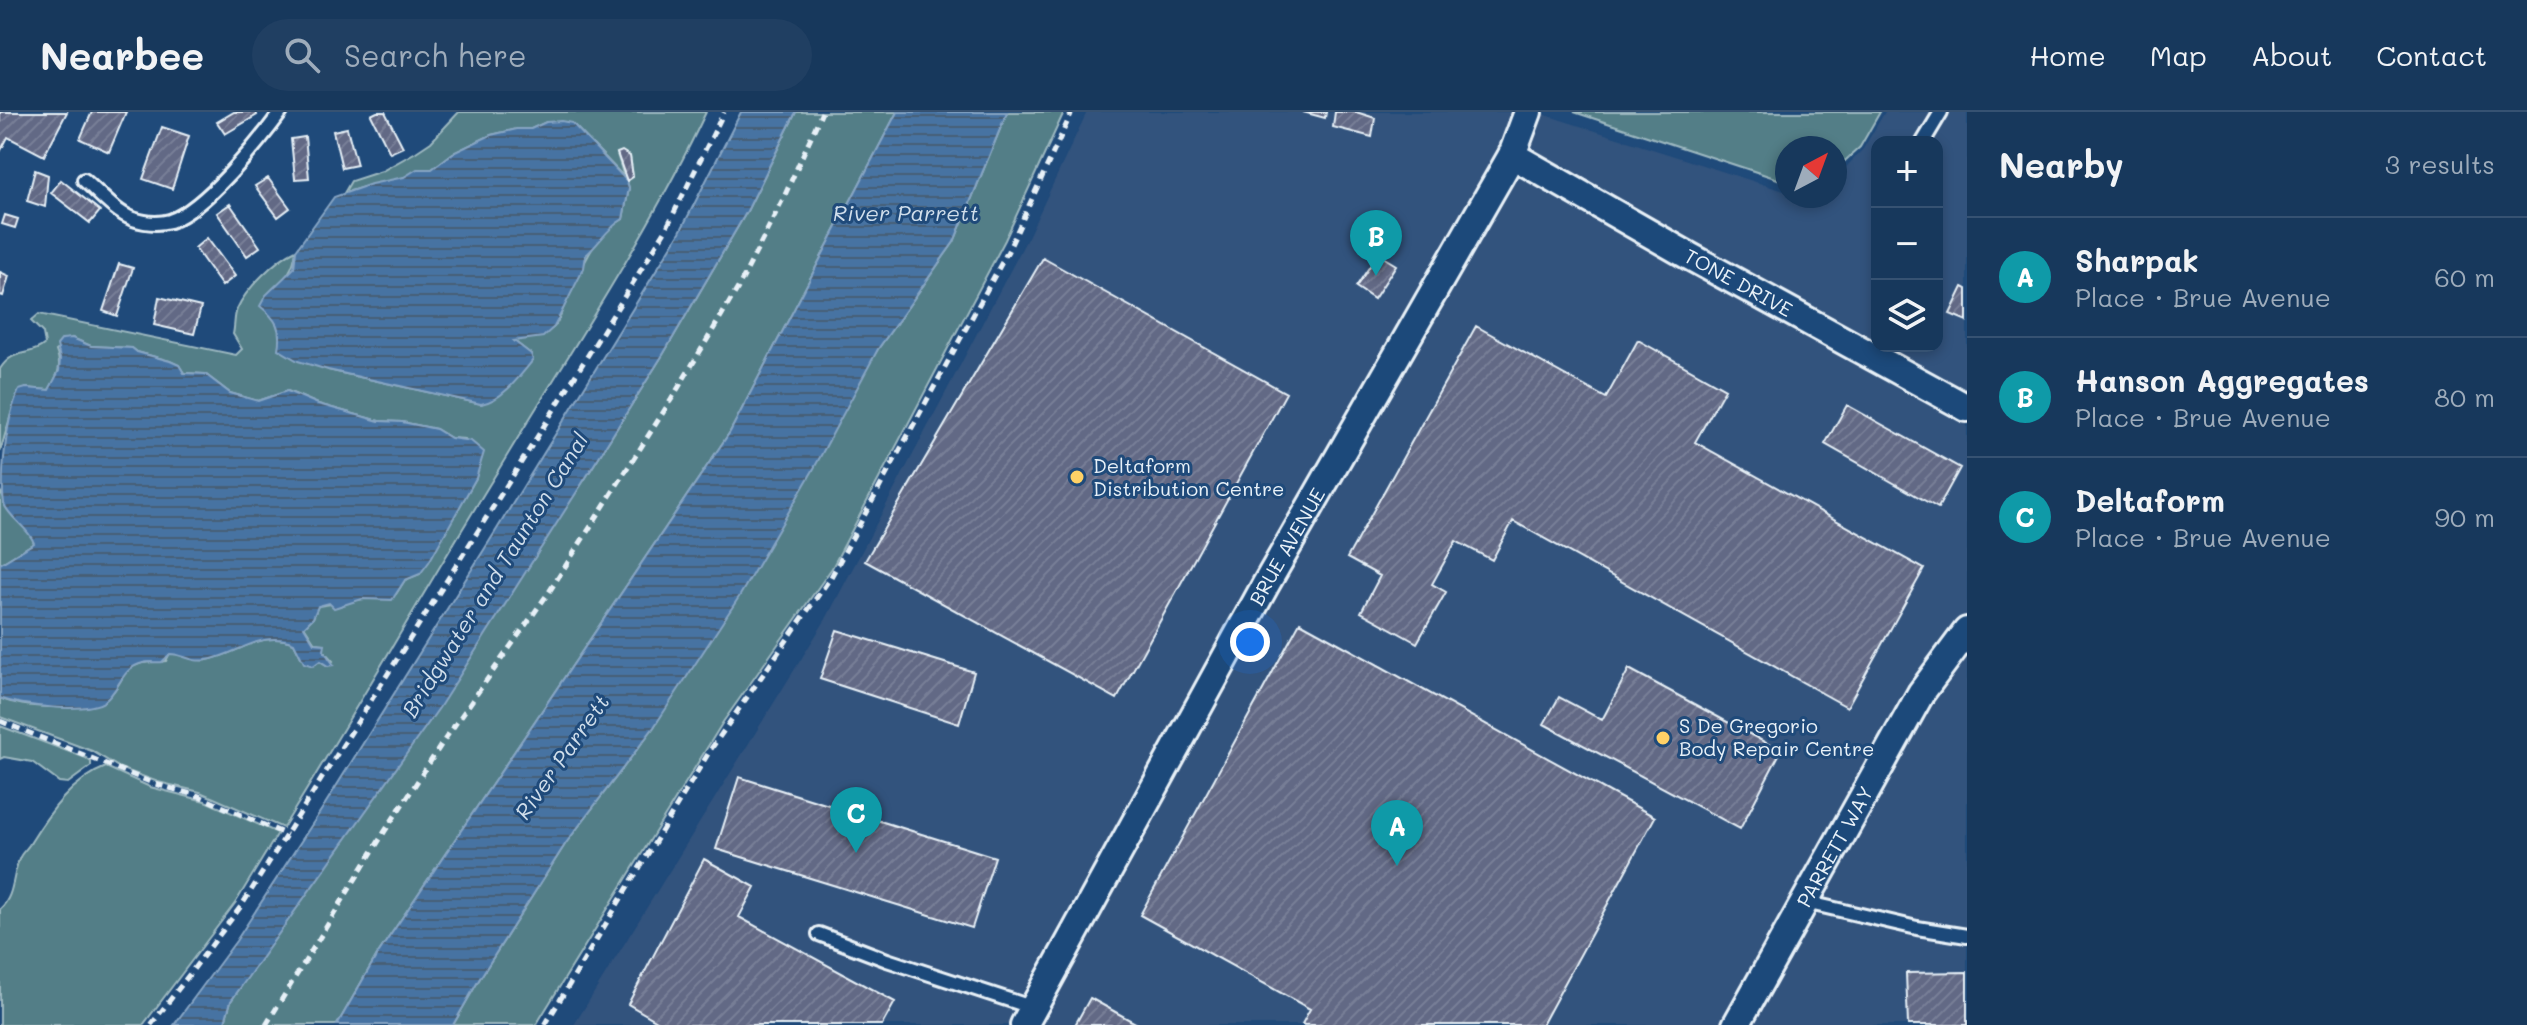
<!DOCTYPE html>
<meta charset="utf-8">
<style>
:root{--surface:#17385c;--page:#203f62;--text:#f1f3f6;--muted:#9eacbb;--line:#365272;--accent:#ffd166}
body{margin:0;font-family:Mali,sans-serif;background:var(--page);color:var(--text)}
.controls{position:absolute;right:24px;top:24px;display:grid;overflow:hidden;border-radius:16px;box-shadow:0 4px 12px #0003}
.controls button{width:72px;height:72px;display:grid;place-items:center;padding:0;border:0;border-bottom:2px solid var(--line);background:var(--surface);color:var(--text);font:40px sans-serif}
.compass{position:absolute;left:1775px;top:24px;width:72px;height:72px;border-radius:50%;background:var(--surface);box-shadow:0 4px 12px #0003;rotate:41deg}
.you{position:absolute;left:1250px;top:530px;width:28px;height:28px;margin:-20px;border:6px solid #fff;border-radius:50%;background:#1a73e8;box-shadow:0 0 0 12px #1a73e833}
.badge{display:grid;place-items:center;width:52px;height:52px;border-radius:50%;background:var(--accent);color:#fff;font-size:26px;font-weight:700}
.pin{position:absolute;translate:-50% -66px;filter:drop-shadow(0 2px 4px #0008)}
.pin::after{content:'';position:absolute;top:42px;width:28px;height:24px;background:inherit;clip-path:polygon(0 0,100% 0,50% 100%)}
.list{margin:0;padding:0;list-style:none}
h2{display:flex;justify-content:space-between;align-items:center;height:104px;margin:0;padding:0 32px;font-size:34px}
h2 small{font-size:26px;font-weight:400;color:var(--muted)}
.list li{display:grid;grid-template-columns:52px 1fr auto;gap:24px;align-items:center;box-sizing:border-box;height:120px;padding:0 32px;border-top:2px solid var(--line)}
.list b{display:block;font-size:30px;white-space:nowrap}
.list p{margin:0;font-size:26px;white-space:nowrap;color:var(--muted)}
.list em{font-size:26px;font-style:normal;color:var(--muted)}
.icon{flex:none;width:44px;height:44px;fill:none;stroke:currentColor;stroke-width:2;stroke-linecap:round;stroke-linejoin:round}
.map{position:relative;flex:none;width:1967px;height:913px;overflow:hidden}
header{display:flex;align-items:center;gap:48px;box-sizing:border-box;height:112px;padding:0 40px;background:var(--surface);border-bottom:2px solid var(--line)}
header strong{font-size:38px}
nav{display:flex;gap:44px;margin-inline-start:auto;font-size:28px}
.search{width:560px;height:72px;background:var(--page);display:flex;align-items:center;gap:20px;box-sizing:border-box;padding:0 28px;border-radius:44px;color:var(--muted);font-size:30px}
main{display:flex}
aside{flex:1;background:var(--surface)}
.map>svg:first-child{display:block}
.built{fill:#33537d;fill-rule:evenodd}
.green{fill:#527e87;stroke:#9db8c0;stroke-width:2}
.water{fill:url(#water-rules);stroke:#87a5c4;stroke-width:2}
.building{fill:url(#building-hatch);stroke:#e8f1f8;stroke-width:2}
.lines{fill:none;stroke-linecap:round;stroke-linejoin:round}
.service-casing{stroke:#e8f1f8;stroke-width:18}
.minor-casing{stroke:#e8f1f8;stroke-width:32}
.path{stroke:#e8f1f8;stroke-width:5;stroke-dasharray:8 6;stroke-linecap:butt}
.service{stroke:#1f4a7a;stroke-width:12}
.minor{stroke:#1f4a7a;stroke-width:26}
.poi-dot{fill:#ffd166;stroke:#1f4a7a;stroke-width:3}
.labels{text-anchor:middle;stroke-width:6;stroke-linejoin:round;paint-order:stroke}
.street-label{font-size:20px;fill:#e8f1f8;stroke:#1f4a7a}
.poi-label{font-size:20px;fill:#e8f1f8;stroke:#1f4a7a;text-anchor:start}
.water-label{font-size:22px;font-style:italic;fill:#d0deeb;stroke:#1f4a7a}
</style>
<header>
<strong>Nearbee</strong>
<div class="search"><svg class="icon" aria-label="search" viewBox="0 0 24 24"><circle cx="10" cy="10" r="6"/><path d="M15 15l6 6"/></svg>Search here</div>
<nav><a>Home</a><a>Map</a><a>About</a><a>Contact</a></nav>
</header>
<main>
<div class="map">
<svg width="1967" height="913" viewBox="0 0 1967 913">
<defs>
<pattern id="water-rules" width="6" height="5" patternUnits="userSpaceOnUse" patternTransform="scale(2)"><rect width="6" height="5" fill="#4773a2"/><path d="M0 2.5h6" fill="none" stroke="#465e76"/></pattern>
<pattern id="building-hatch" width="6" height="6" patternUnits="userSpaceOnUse" patternTransform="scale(2)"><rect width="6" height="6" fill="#626985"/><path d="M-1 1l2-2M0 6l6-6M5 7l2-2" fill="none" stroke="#787f97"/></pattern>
</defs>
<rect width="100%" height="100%" fill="#1f4a7a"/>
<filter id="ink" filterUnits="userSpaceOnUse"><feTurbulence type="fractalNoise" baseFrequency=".0125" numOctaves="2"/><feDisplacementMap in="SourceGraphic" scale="16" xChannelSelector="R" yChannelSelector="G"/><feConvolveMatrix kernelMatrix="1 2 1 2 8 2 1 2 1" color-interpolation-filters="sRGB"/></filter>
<g filter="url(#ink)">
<!-- built -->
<path class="built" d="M 1087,0 L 1536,0 L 1787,80 L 1787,84 L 1801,84 L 1814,88 L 1819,84 L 1835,84 L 1835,67 L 1863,37 L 1885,0 L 1967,0 L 1967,913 L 574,913 L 826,507 L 1028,125 ZM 1877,30 L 1937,30 L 1937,234 L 1877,234 Z"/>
<!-- green -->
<path class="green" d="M 459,0 L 706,0 C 648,123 572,236 502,352 C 428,472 358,595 283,716 L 200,680 L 158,670 L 120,656 L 92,639 L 0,605 L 0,586 C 22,596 84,600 105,587 C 115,581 121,568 127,557 L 142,551 L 166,549 L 170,541 C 183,542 192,550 207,548 C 238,543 261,517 294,531 L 302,547 L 320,549 L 328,554 L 333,549 L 324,539 L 324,532 L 315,531 L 304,514 L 313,506 L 318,494 L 396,482 L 405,468 L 420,462 L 476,366 L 479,349 L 465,327 L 451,326 L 436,317 L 402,310 L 379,309 L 318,292 L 288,279 L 258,289 L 230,281 L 205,262 L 184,261 L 179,253 L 170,249 L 137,240 L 132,236 L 91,234 L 72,226 L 56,239 C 63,254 57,265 49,278 L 26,276 L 16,285 L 0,340 L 0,257 C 14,235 29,246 45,232 L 43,221 L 31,209 L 39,202 L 236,243 L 242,237 L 233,222 C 235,214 234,204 237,197 C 245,178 276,147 296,138 C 292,171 274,168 261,193 L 274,205 L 281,220 L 328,258 L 481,292 C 503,284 523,265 531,242 L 514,229 C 527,225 542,226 554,215 C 559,209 562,199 565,192 C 581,161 590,125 623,107 L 629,76 L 627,69 L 633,64 L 630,44 L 622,40 L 617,42 L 624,65 L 572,11 L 546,10 L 531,17 L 517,17 L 491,23 L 453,41 L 432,57 C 419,57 413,62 402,66 C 382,71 363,74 344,81 L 351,69 L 382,59 L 416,40 L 431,30 Z
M 796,0 L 897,0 L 730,320 L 377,843 L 337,913 L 224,913 L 231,889 L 585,367 L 664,241 L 747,99 Z
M 1007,0 L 1064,0 L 1005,128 L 832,456 L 723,610 L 536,913 L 453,913 L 480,866 L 566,731 L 654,615 L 878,237 L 954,130 Z
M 1574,0 L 1880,0 L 1860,35 L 1835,58 L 1835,36 L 1787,36 L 1787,70 Z
M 0,379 L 16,407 L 31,421 L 34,431 L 0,452 Z
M 0,614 L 86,646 L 91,650 L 91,654 L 68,671 L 59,670 L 32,650 L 4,645 L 0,647 Z
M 106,655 L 150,675 L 205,689 L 278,721 L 236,790 L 143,913 L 0,913 L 0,797 C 15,784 12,762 20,745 C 22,740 28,736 31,730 C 49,701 72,668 106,655 Z"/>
<!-- water -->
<path class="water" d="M 741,0 L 796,0 L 747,99 L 664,241 L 585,367 L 439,596 L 231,889 L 224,913 L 174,913 L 236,829 L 322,697 L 497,417 L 680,120 Z
M 897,0 L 1007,0 L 954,130 L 878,237 L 812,360 L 739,485 L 654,615 L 566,731 L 480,866 L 453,913 L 337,913 L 377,843 L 730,320 Z
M 561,9 L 572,11 L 627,69 L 629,76 L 623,107 C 607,116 600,131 586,143 L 584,156 L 554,215 L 543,225 L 514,229 L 531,242 L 533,248 C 520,264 502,289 481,292 L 328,258 L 298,249 L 278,237 C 282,216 276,207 260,194 L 266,183 L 294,156 L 296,138 L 334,85 L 371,72 L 404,65 L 417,57 L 432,57 L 453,41 L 491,23 L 517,17 L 531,17 L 546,10 Z
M 72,226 L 91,234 L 132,236 L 137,240 L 170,249 L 179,253 L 184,261 L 205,262 L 230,281 L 258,289 L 287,279 L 318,292 L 379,309 L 402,310 L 436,317 L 451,326 L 471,329 L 484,340 L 476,366 L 429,450 L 420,462 L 405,468 L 392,488 L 362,487 L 334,496 L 329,491 L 318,494 L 313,506 L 304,515 L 314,531 L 325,532 L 324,539 L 334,553 L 328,554 L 320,549 L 313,554 L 304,551 L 294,531 C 261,517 238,543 207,548 C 190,551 184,542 170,542 L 162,550 C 156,551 149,549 143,551 C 122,555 120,577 105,589 C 88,602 19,594 0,586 L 0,452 L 34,431 C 28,415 11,408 4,392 C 0,365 6,306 19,278 L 26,276 L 49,278 L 59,259 L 60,247 L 57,233 L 62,227 Z"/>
<!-- building -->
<path class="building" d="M 0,0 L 67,0 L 44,44 L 8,25 L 0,40 Z
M 92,0 L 126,0 L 109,40 L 80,27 Z
M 234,0 L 256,0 L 257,3 L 225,22 L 217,10 Z
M 377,0 L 385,0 L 403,35 L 390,41 L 371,3 Z
M 1303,0 L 1326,0 L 1325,6 Z
M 1335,0 L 1356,0 L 1375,6 L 1372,25 L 1333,15 Z
M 162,15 L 189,24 L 172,77 L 143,67 Z
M 347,16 L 357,53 L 342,56 L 333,19 Z
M 305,25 L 309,66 L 295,67 L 291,27 Z
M 622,39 L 630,44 L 633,65 L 627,69 L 617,41 Z
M 35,58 L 48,63 L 45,95 L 27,89 Z
M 268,66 L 290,96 L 278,105 L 255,74 Z
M 61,68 L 100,99 L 90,111 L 51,81 Z
M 230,92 L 260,135 L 247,144 L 217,101 Z
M 5,103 L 18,107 L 15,116 L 2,112 Z
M 207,126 L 235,164 L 222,174 L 195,136 Z
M 1378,142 L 1396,153 L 1374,187 L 1356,175 Z
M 1043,146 L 1286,281 L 1117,587 L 865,449 Z
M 119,152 L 133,156 L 117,204 L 103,199 Z
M 0,160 L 9,164 L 3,184 L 0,183 Z
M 1963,175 L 1967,177 L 1967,209 L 1950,202 Z
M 159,185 L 201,195 L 194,222 L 154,213 Z
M 1476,214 L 1606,286 L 1638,228 L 1725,277 L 1695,330 L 1924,457 L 1847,595 L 1513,409 L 1492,448 L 1456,429 L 1432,472 L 1446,480 L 1417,531 L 1361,500 L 1380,464 L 1347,446 Z
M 1847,293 L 1960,356 L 1938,396 L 1825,332 Z
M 1300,510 L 1655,705 L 1542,913 L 1304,913 L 1302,912 L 1310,897 L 1140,803 Z
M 837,518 L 974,560 L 959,612 L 820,567 Z
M 1629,557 L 1781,639 L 1740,717 L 1544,612 L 1559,585 L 1602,608 Z
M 739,665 L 995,745 L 972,816 L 716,737 Z
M 704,747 L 755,775 L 739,805 L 895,890 L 882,913 L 664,913 L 628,892 Z
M 1967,860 L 1967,913 L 1908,913 L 1906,861 Z
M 1090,886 L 1139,913 L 1075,913 Z"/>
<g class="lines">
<defs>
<path id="service" d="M 1923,30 L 1941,0
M 84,68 C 99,81 115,100 133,107 C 145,111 159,112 170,109 C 205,97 259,30 281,0
M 1805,790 L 1917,816 L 1967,824
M 819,822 L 887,848 L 1034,896"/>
<g id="minor">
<path id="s1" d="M 1512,43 L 1689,144 L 1967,296"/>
<path id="s2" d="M 1024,913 L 1266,472 L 1512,43 L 1528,0"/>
<path id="s3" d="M 1736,913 L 1921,581 L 1967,519"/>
</g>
</defs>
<!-- service casing -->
<use href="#service" class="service-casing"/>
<!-- minor casing -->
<use href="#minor" class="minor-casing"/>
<!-- path -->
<path class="path" d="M 0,609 L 155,672 L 199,684 L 287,723
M 151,913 L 242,793 L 529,338 L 665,119 L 724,0
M 266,913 L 385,719 L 447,624 L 549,480 L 671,288 L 738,176 L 784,85 L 822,0
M 545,913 L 711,637 L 831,465 L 1008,139 L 1072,0"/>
<!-- service -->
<use href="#service" class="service"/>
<!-- minor -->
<use href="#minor" class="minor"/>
</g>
</g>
<!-- markers -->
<g class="poi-dot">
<circle cx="1077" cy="365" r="8"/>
<circle cx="1663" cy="626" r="8"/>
</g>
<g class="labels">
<!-- street labels -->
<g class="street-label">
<text dy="7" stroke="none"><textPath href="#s1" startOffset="260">TONE DRIVE</textPath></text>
<text dy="7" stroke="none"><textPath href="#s2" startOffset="546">BRUE AVENUE</textPath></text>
<text dy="7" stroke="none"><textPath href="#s3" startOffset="204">PARRETT WAY</textPath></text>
</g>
<!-- poi labels -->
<g class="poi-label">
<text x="1093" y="361">Deltaform<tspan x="1093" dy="23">Distribution Centre</tspan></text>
<text x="1679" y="621">S De Gregorio<tspan x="1679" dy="23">Body Repair Centre</tspan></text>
</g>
<!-- water labels -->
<g class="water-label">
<text x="906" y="109">River Parrett</text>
<text transform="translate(495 463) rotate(-58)" y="8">Bridgwater and Taunton Canal</text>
<text transform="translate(562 645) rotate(-55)" y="8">River Parrett</text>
</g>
</g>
</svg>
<div class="controls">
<button>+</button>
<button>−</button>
<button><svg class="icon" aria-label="layers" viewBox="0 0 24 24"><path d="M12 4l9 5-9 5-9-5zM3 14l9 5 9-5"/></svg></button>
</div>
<svg class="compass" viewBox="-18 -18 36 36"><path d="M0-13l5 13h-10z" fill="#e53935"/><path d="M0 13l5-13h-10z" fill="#9eacbb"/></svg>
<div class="you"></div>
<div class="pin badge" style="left:1397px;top:754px;background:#0f9aa8">A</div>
<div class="pin badge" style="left:1376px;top:164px;background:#0f9aa8">B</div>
<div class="pin badge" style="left:856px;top:741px;background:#0f9aa8">C</div>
</div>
<aside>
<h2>Nearby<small>3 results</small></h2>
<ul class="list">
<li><span class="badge" style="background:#0f9aa8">A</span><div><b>Sharpak</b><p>Place · Brue Avenue</p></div><em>60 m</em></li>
<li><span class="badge" style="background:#0f9aa8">B</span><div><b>Hanson Aggregates</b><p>Place · Brue Avenue</p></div><em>80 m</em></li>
<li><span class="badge" style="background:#0f9aa8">C</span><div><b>Deltaform</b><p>Place · Brue Avenue</p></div><em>90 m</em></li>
</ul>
</aside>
</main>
